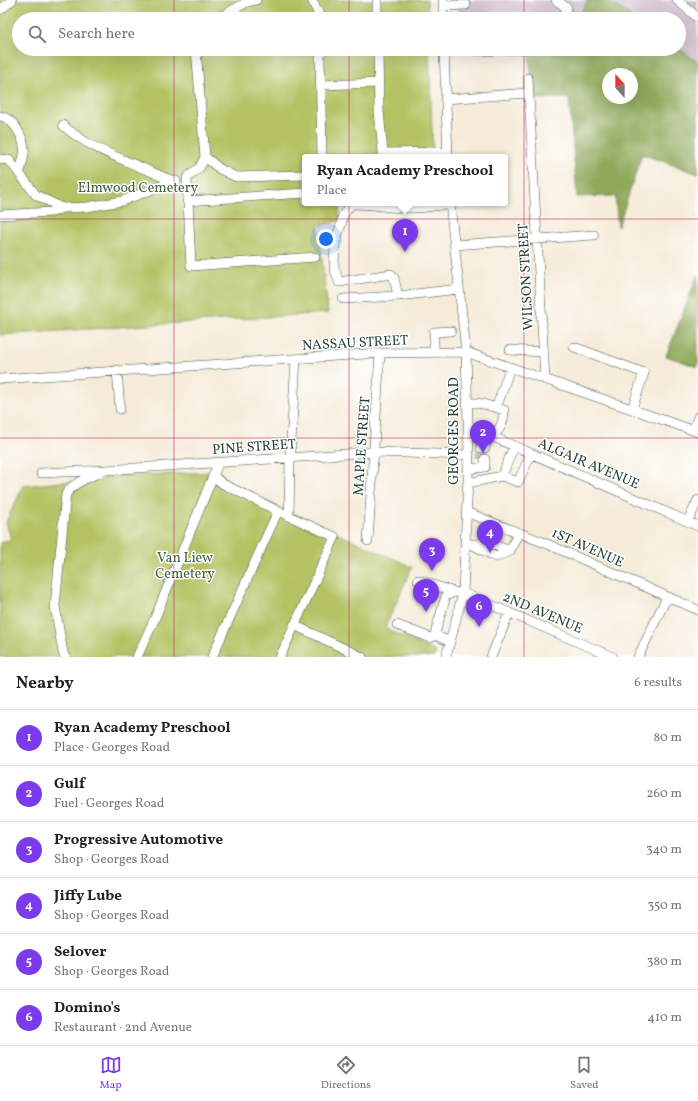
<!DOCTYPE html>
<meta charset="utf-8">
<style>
:root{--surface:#fff;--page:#f6f6f6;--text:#222;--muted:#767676;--line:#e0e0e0;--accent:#7c3aed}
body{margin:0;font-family:Vollkorn,serif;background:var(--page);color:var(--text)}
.compass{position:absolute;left:602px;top:68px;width:36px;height:36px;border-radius:50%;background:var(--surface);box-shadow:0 4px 16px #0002;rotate:339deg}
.you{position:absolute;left:326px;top:239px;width:14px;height:14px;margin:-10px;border:3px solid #fff;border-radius:50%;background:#1a73e8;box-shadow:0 0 0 6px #1a73e833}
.badge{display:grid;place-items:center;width:26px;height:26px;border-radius:50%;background:var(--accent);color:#fff;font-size:13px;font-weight:700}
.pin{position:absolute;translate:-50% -33px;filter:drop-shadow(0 1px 2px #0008)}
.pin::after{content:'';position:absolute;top:21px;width:14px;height:12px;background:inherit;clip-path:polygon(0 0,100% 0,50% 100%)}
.popup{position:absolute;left:302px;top:154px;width:206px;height:52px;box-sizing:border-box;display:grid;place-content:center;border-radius:4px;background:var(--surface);filter:drop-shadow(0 1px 3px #0005);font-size:13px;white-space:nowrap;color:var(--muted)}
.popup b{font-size:15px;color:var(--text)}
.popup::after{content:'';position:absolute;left:50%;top:100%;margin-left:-8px;border:8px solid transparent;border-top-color:var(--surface)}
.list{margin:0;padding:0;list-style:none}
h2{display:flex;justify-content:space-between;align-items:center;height:52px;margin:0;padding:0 16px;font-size:17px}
h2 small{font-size:13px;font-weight:400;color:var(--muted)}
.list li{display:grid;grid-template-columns:26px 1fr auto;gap:12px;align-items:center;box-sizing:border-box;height:56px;padding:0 16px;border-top:1px solid var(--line)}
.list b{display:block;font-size:15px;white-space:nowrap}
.list p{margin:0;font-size:13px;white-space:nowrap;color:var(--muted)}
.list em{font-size:13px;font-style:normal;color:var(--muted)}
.icon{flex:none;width:22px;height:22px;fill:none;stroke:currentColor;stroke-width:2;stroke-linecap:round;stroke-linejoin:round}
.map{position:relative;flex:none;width:698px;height:657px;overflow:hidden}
.search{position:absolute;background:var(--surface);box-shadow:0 4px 16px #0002;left:12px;right:12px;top:12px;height:44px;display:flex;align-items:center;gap:10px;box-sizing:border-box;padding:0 14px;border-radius:22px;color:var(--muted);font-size:15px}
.sheet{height:388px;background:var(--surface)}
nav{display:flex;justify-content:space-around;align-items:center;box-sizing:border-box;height:56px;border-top:1px solid var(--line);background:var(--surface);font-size:11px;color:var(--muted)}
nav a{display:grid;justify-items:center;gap:2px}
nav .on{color:var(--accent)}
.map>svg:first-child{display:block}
.industrial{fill:#d0bdcd}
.green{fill:#b4c264;stroke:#6a804c}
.forest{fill:#8fa85a;stroke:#577247;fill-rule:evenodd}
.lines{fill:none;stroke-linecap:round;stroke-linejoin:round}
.minor-tunnel{stroke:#cac8b7;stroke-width:9;stroke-dasharray:9 4.5;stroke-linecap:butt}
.minor-casing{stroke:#3f574d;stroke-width:10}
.minor{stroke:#fff;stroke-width:9}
.grid{fill:none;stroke:#c2185b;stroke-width:1;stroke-opacity:0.55}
.labels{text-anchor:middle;stroke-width:3;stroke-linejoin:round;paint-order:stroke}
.park-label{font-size:14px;fill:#445e40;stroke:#fff}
.street-label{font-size:14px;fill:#1f3d34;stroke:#fff}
</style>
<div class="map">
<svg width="698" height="657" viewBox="0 0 698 657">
<rect width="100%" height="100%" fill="#fff"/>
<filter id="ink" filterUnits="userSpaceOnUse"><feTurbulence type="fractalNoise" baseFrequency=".025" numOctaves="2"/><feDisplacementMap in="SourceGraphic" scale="8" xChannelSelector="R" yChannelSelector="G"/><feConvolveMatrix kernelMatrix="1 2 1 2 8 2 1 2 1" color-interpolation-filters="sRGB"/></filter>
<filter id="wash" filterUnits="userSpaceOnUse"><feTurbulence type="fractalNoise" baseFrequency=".012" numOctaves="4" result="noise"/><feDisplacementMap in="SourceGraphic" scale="16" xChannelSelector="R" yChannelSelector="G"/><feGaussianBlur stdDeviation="0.9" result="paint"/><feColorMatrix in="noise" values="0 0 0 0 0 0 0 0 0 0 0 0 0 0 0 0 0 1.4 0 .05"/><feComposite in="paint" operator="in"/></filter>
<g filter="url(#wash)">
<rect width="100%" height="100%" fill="#f5ebd8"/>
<!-- industrial -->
<path class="industrial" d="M 458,0 L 588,0 L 576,19 L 458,19 Z
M 607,0 L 698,0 L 698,62 L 679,49 L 679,19 L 635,19 Z"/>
<!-- green -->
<path class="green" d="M 0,0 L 427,0 L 428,19 L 19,19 L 19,49 L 429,49 L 433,157 L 305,157 L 305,203 L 339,203 L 340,221 L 318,225 L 328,313 L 0,335 Z
M 212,472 L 220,472 L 232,486 L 412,567 L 385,628 L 436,652 L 434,657 L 0,657 L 0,543 L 11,539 L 6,522 L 23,486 L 122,476 Z"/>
<!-- forest -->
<path class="forest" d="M 588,0 L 607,0 L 635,19 L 577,19 Z
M 529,49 L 679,49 L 698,62 L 698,174 L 642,154 L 618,227 L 615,196 L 577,197 L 569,98 L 532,99 ZM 608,74 L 632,74 L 632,98 L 608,98 Z
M 698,274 L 698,367 L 666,356 Z"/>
</g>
<g filter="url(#ink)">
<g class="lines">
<!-- minor-tunnel -->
<path class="minor-tunnel" d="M 481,459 L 481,448"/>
<defs>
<path id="minor" d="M 312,0 L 317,11 L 323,19
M 377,0 L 377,19
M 443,0 L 443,19
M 556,0 L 567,8 L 565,12 L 567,19
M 677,0 L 698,18
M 443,6 L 466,5
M 0,10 L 12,0
M 210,19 L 226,14 L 245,3 L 256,0
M 196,49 L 205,157 L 200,167 L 187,178 L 191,266 L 315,257
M 322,49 L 320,56 L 322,157
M 378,49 L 379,111 L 383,153 L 447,152
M 444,49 L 448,157
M 474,49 L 477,51 L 525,49
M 528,78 L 545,379
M 321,85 L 378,83
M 445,99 L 529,93
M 0,116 C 7,117 13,123 17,129 C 28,147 25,155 19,174
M 63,125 C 86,147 118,157 147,170 C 156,173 167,180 176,181
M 205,157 L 220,169 L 236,177 L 305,175
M 0,159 L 9,160 L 36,195 L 62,208 L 87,207 L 122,201 L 174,181
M 187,201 L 305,193
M 0,215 L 52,212 L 62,208
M 454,245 L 594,235
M 398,296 L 394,278 L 391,274 L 339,282 L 334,267 L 335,242 L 341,225 L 343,215 L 351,204 C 370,203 388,208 407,208 C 421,209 436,205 450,204
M 343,299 L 398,296 L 459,289
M 574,347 L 644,373 L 632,409
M 510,350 L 543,352
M 434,353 L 434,332 L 451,331
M 117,370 L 120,409
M 0,379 L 380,353 L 466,352 L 698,432
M 467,402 L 483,404 L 504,410 C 504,421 501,430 492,436
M 498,403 L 510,368
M 468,426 L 698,526
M 693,430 L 698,417
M 481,448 L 481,444 L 486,444 L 485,448
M 219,462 L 213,476 L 223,484 L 278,511 L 335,537 L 280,657
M 468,469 L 485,467 L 485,459
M 41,473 L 106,470 L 375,452 L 469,455
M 502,476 L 514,446
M 468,483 L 502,476 L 518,482 L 531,454
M 466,512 L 545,543 L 698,610
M 289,516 L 290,458 L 296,359
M 688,521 L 698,500
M 368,541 L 380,353
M 465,542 L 473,545 L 486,542 L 510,551 L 518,533
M 473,545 L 496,557 L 510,551
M 418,580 L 454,592
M 294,625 L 362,657
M 397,625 L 431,638 L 435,635
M 450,642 L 435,635 L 436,630 L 446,596 L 454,592 L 463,593 L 613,657
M 65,657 L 63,653 L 55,606 L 66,494 C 74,482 88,478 101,472
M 137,657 L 155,618 L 213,476
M 212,657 L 278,511
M 446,657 L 463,593 L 469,455 L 466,352 L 450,203
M 491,657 L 509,613
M 638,657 L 667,597"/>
</defs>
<!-- minor casing -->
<use href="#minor" class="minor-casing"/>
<!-- minor -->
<use href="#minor" class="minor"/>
</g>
</g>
<!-- grid -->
<path class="grid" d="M 174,0 L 174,19M 349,0 L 349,19M 524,0 L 524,19M 174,49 L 174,657M 349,49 L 349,657M 524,49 L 524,657M 0,219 L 698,219M 0,438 L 698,438"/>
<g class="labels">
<!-- park labels -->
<g class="park-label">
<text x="138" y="192">Elmwood Cemetery</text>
<text x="185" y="562">Van Liew<tspan x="185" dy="16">Cemetery</tspan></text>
</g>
<!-- street labels -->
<g class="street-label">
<text transform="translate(525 277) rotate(-93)" y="5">WILSON STREET</text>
<text transform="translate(355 342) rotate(-3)" y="5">NASSAU STREET</text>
<text transform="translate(453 431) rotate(-90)" y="5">GEORGES ROAD</text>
<text transform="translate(254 446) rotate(-4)" y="5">PINE STREET</text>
<text transform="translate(361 446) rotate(-86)" y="5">MAPLE STREET</text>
<text transform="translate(589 463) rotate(23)" y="5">ALGAIR AVENUE</text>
<text transform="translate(588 547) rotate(24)" y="5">1ST AVENUE</text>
<text transform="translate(543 612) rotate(23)" y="5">2ND AVENUE</text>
</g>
</g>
</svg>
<svg class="compass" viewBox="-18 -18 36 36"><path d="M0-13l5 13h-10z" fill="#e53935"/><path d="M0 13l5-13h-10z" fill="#767676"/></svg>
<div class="you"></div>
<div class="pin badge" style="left:405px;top:252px">1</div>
<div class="popup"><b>Ryan Academy Preschool</b>Place</div>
<div class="pin badge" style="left:483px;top:453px">2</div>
<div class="pin badge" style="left:432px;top:571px">3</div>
<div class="pin badge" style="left:490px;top:553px">4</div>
<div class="pin badge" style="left:426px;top:612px">5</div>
<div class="pin badge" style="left:479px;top:627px">6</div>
<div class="search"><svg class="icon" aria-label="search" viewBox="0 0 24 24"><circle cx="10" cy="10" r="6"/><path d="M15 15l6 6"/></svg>Search here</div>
</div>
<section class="sheet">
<h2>Nearby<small>6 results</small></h2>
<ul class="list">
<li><span class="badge">1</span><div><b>Ryan Academy Preschool</b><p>Place · Georges Road</p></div><em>80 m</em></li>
<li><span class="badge">2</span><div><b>Gulf</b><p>Fuel · Georges Road</p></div><em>260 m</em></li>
<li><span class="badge">3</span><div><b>Progressive Automotive</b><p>Shop · Georges Road</p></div><em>340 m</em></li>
<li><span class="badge">4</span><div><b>Jiffy Lube</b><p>Shop · Georges Road</p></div><em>350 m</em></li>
<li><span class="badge">5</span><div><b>Selover</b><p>Shop · Georges Road</p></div><em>380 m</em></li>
<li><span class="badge">6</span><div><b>Domino's</b><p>Restaurant · 2nd Avenue</p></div><em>410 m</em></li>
</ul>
</section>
<nav>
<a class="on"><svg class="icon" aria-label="map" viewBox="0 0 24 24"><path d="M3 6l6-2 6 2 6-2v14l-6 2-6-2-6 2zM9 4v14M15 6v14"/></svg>Map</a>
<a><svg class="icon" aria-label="directions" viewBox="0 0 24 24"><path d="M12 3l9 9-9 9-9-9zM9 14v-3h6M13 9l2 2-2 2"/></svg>Directions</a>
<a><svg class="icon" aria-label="saved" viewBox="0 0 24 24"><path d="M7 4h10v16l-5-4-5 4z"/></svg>Saved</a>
</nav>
